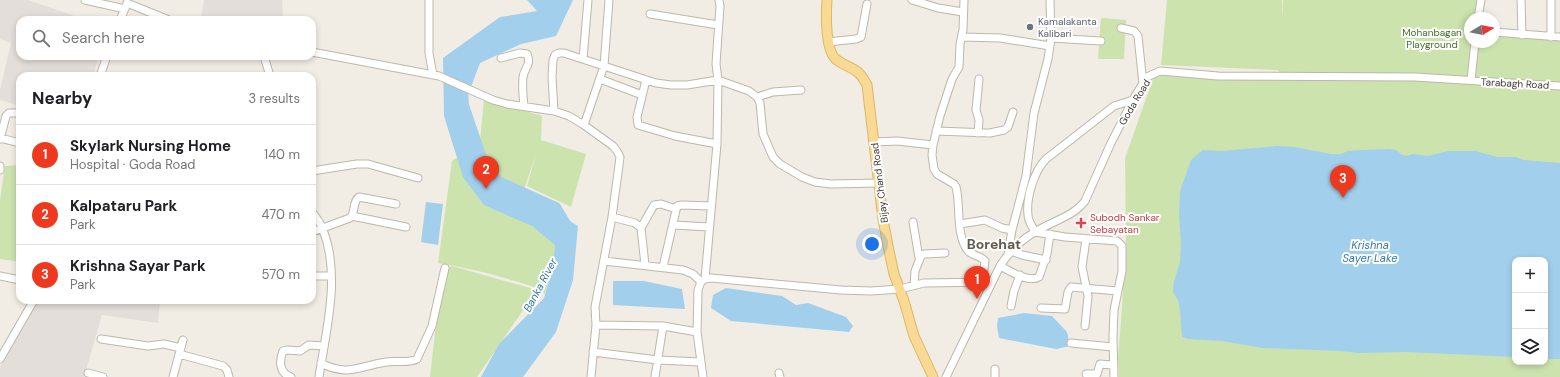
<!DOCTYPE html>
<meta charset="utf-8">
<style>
:root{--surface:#fff;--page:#f2f2f2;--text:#202124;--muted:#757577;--line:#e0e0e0;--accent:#ee391e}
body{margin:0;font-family:"DM Sans",sans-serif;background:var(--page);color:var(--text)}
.controls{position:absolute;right:12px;bottom:12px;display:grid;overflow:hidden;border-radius:8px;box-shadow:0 2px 6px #0003}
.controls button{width:36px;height:36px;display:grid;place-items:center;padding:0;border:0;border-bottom:1px solid var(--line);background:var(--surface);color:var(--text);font:20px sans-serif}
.compass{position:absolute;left:1464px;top:12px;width:36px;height:36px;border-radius:50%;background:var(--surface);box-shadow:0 2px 6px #0003;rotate:80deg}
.you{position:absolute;left:872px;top:244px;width:14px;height:14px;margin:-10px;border:3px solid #fff;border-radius:50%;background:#1a73e8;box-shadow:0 0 0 6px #1a73e833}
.badge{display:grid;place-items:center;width:26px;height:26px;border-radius:50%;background:var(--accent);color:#fff;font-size:13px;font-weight:700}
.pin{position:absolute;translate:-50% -33px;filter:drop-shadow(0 1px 2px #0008)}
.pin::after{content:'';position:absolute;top:21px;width:14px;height:12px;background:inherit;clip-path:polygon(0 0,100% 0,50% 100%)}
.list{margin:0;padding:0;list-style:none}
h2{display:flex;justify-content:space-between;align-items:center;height:52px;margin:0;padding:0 16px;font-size:17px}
h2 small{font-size:13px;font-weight:400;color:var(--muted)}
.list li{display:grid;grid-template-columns:26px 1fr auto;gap:12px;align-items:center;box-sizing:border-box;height:60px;padding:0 16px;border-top:1px solid var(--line)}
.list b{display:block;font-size:15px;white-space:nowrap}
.list p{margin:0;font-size:13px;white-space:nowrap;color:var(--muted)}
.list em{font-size:13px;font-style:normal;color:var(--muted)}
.icon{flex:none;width:22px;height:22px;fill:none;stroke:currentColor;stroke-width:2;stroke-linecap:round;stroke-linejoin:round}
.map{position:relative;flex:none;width:1560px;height:377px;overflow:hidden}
.search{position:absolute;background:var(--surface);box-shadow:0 2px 6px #0003;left:16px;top:16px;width:300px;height:44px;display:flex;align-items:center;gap:10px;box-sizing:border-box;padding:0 14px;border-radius:12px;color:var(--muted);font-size:15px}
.panel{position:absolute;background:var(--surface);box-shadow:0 2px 6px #0003;left:16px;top:72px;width:300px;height:232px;border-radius:12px}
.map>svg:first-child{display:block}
.industrial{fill:#e3ded9}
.green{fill:#cce3ae;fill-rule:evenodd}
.water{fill:#a2cfeb}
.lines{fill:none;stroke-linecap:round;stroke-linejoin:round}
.river{stroke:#a2cfeb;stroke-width:10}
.minor-casing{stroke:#beb7aa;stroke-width:9}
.major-casing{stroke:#dcb766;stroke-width:11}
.minor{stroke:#fff;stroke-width:7}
.major{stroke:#f8da95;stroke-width:9}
.worship-dot{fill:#6b7280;stroke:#fff;stroke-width:1.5}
.health-dot{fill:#e0444e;stroke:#fff;stroke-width:1.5}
.labels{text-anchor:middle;stroke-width:4;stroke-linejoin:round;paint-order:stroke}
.worship-label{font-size:10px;fill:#5b616d;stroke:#fff;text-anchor:start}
.park-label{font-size:10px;fill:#47702b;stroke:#fff}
.street-label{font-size:10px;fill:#423c34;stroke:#fff}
.health-label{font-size:10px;fill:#be3a42;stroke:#fff;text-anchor:start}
.water-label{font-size:11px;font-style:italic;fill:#3479a7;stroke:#fff}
.district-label{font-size:14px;font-weight:bold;fill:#645a4c;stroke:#fff}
</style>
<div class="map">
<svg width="1560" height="377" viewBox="0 0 1560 377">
<rect width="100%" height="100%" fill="#f1ede4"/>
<!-- industrial -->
<path class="industrial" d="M 0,0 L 28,0 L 86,20 L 20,20 L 20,56 L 99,56 L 93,76 L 20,76 L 20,106 L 0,100 L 0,90 L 11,43 L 0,39 Z
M 204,0 L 282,0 L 283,17 L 282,20 L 212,20 L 201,17 Z
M 38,300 L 160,300 L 158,323 L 102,315 L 84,377 L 0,377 L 0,367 Z"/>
<!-- green -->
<path class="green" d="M 1167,0 L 1282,0 L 1282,20 L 1283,0 L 1478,0 L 1475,18 L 1470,18 L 1470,42 L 1494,42 L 1494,30 L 1560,35 L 1560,85 L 1468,80 L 1471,46 L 1467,76 L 1279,72 L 1278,70 L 1161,65 Z
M 1101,18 L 1126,20 L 1124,59 L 1098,59 Z
M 1155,73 L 1509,83 L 1560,86 L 1560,377 L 1119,377 L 1118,358 L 1122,308 L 1126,238 L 1125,158 ZM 1515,260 L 1545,260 L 1545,362 L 1515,362 Z
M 484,98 L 542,116 L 541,140 L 586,154 L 571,207 L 527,186 L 536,154 L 520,202 L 557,236 L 556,254 L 545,294 C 534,285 521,283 508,279 C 485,272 462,267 438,263 L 452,161 L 480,141 Z
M 20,165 L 20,262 L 0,259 L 0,200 L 5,166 Z
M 452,266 L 537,290 L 477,377 L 430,377 L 442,272 Z"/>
<!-- water -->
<path class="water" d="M 527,0 L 573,0 L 556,36 L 521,44 L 480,63 L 464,105 L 486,170 L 578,226 L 573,280 L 556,332 L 523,377 L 481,377 L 499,344 L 544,298 L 553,267 L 555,245 L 532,226 L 484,205 L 463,177 L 444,116 L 443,58 L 500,17 L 537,11 Z
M 1277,146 L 1295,147 L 1331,154 L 1341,154 L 1348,151 L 1359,150 L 1389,149 L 1396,150 L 1401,154 L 1407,156 L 1413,154 L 1428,156 L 1448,151 L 1476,151 L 1497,157 L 1516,157 L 1524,160 L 1560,163 L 1560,359 L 1545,359 L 1545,260 L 1515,260 L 1515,357 L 1407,352 L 1359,353 L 1340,351 L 1263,348 L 1222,341 L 1188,339 L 1182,337 L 1180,310 L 1178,300 L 1173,292 L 1174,281 L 1180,262 L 1181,245 L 1179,214 L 1180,191 L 1191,160 L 1203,150 L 1222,151 Z
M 426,202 L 443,204 L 438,245 L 421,242 Z
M 613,281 L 644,281 L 682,289 L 685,309 L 613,305 Z
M 726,288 L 782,296 L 796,305 L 808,303 L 846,317 L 853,326 L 849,332 L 731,321 L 711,308 L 713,295 Z
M 1024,313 L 1052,316 L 1067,332 L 1070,346 L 1056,349 L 999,338 L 997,326 L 998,318 Z"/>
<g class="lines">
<!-- river -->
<path class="river" d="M 463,91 L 464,105 L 486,170 L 500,182 L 556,207 L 568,227"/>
<defs>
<path id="minor" d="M 85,0 L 125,9
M 429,0 L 429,53 L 433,75
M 912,0 L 938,8 L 963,12
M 964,0 L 963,30 L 960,44 L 959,67 L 952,79 L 940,116 L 933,145 L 932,155 L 934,169 L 937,174 L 954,184 L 956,187 C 961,205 955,237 969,252 C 974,256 981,256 985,261 L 982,282
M 1521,0 L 1522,35
M 127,3 L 169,20
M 650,14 L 718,25
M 1478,18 L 1481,0
M 120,20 L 126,6
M 1121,28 L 1134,31 L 1138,36 L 1143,84
M 1494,32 L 1560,37
M 962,37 L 1000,38 L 1050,46
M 1551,37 L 1551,0
M 1051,38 L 1101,41
M 828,42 L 856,39 L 861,37 L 867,4
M 312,52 L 439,76 L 493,100 L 507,104 L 554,111 L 569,116 L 584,125 L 613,146 L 617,151 L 620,157 L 619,165 L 612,217 L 595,307 L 596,325 L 591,377
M 264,56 L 270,76
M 501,58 L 520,53 L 527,54 C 532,65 524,68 523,77 C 522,87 523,97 524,106
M 583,59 L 588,0
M 100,76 L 107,56
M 600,79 L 642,95
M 646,80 L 637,117 L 638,125 L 675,136 L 717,144
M 1471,80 L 1475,42
M 757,97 L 773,92 L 801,90
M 554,111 L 552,77 L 553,60 L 555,55 L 559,53 L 564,53 L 656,83 L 671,85 L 687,85 L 718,80 L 749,91 L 757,97 L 760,103 L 763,134 L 773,157 L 780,164 L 802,177 L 815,182 L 831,184 L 879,183
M 584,125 L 604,66 L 609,0
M 936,131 L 990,133 L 1004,130 L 1008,127 L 1013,112
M 978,133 L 979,120 L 976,110 L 979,79
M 0,138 L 20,143
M 0,139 L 6,116 L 9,113 L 20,113
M 875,142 L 897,141 L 933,145
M 0,166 L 0,170
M 312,171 L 357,164 L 368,164 L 418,178
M 312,212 C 316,217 321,224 323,230 C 341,275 326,331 319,377
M 352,216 L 406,227
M 612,217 L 635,223 L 641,228 L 645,265
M 913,222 L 919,258
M 960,224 L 985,220 L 1002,228 L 1012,230
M 674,225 L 709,227
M 641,228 L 654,205 L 661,204 L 676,209
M 312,232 L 350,218 C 356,212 352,202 359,197 L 396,204
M 1011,251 L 1022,255 L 1046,260
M 1008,254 L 1012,230 L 1026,176 L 1034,113 L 1048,59 L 1051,38 L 1050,0
M 604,261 L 683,270 L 693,274 L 701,282
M 1000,266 C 1010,271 1028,283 1039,277 L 1047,254 L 1050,234
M 663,267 L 677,206 L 682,205 L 711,206
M 0,276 L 20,280
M 312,276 L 331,276
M 705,279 L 717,144 L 718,80 L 716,64 L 720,6 L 719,0
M 914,285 L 915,271 L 921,256 L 924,254 L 945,253
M 1011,306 L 1014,291 L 1020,275
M 1041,308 L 1065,309 L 1068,292 L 1071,287 L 1118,291
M 596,325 L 663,326 L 697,332
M 1085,326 L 1088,296 L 1082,267 L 1086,239
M 101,339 L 148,346 L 164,344 L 181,348
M 1071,343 L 1113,347
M 593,352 L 658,360 L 700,362
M 179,354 L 223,366 L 227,370 L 229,377
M 0,359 L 34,300
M 321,363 C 347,377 360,366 386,362 C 396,360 408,364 417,359 L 432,326 L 445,268
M 88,373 L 103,377
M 779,373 L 780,377
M 1086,374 L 1097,374 L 1100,364 L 1112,365
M 173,377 L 183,340
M 291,377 C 279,373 279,361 283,351 L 287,350 L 300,351 L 309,345 L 324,346
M 655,377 L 663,326
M 703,377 L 697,332 L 698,290 L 701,282 L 705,279 L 711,278 L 841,290 L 871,291 L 900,289 L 924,283 L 992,282
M 946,377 L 1000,266 C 1009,252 1021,240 1035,232 C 1052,221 1073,217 1085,201 L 1111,143 L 1135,96 L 1147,77 L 1160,71 L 1218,76 L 1415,77 L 1560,86
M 995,377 L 995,369
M 1114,377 L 1113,338 L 1114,310 L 1122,271 L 1122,246 L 1117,241 L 1065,237 L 1035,232 C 1032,226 1028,221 1028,215 C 1026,198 1034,171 1046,159 L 1114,106 L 1133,100"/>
<path id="major" d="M 827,0 C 826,14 825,52 837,60 C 852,71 856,65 867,85 L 883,219 L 888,246 L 894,274 L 904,301 L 914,336 L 933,377"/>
</defs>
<!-- minor casing -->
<use href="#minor" class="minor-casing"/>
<!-- major casing -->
<use href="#major" class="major-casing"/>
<!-- minor -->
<use href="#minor" class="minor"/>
<!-- major -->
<use href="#major" class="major"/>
</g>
<!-- markers -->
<circle class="worship-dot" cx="1030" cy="27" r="4"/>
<path class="health-dot" d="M1079 217h4v4h4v4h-4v4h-4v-4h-4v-4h4z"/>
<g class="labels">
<!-- worship labels -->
<g class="worship-label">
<text x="1038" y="25">Kamalakanta<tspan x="1038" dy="12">Kalibari</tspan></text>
</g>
<!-- park labels -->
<g class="park-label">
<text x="1432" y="36">Mohanbagan<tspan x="1432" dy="12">Playground</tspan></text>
</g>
<!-- street labels -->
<g class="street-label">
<text transform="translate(1515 83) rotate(3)" y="4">Tarabagh Road</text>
<text transform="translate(1134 102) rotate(-59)" y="4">Goda Road</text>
<text transform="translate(879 183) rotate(-97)" y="4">Bijay Chand Road</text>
</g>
<!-- health labels -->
<g class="health-label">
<text x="1090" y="221">Subodh Sankar<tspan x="1090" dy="12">Sebayatan</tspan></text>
</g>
<!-- water labels -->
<g class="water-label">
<text x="1370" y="249">Krishna<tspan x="1370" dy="13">Sayer Lake</tspan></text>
<text transform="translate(540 285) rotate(-62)" y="4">Banka River</text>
</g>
<!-- district labels -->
<g class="district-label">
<text x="994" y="249">Borehat</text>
</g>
</g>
</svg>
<div class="controls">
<button>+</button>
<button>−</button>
<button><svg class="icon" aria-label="layers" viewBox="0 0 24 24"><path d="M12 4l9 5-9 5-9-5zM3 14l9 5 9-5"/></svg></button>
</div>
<svg class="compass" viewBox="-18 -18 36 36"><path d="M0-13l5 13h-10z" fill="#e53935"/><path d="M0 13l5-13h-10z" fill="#757577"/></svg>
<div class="you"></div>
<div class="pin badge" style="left:977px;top:299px">1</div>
<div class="pin badge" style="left:486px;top:189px">2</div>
<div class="pin badge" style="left:1343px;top:198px">3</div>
<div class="search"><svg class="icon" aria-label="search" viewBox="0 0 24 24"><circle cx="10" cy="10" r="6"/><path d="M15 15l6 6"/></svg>Search here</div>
<section class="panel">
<h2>Nearby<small>3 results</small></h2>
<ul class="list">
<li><span class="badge">1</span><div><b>Skylark Nursing Home</b><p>Hospital · Goda Road</p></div><em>140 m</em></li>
<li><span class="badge">2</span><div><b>Kalpataru Park</b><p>Park</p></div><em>470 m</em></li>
<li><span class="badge">3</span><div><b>Krishna Sayar Park</b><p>Park</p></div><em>570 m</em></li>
</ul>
</section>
</div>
